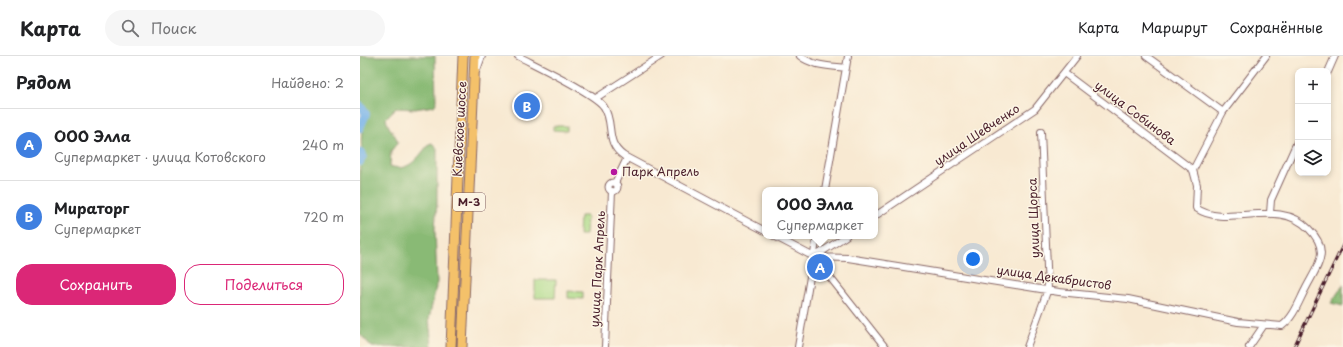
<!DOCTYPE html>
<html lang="ru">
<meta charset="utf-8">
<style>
:root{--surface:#fff;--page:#f6f6f6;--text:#202124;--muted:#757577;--line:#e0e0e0;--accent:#db2777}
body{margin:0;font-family:"Playpen Sans",sans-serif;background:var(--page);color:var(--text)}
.controls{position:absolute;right:12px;top:12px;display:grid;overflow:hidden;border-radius:8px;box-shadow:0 2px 6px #0003}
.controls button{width:36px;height:36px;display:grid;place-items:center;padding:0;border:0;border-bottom:1px solid var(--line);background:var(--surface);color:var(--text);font:20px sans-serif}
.you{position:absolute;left:613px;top:203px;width:14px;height:14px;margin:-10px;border:3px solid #fff;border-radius:50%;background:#1a73e8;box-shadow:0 0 0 6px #1a73e833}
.badge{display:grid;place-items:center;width:26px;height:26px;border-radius:50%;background:var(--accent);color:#fff;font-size:13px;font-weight:700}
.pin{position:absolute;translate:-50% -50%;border:2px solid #fff;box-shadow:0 1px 4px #0006}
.popup{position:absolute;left:402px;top:131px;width:116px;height:52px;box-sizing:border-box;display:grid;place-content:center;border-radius:8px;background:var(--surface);filter:drop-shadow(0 1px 3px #0005);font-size:13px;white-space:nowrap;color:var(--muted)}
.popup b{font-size:15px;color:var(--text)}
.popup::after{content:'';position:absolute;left:50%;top:100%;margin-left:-8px;border:8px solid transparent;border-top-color:var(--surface)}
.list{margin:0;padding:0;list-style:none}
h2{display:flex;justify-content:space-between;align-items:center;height:52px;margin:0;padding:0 16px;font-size:17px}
h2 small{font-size:13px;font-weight:400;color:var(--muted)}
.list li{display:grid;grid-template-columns:26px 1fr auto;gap:12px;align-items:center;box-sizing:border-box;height:72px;padding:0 16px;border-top:1px solid var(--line)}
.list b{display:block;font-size:15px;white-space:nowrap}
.list p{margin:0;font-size:13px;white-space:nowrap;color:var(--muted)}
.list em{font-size:13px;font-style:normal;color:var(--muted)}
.actions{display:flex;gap:8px;padding:12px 16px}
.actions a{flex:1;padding:9px 0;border:1px solid var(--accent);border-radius:16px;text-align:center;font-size:14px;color:var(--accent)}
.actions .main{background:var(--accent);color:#fff}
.icon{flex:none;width:22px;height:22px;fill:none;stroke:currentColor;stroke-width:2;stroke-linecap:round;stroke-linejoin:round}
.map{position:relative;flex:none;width:983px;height:291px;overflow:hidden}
header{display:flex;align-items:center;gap:24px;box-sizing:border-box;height:56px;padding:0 20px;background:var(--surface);border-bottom:1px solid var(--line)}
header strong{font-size:19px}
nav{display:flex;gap:22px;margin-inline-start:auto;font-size:14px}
.search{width:280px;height:36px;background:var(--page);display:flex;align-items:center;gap:10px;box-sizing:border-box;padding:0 14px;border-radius:22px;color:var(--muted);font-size:15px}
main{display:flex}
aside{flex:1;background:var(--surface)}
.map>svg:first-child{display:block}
.green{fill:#acda87;stroke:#7b7c59}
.forest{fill:#89ba74;stroke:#6a6c50}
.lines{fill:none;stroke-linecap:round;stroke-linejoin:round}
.river{stroke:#77b3e9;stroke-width:8}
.minor-casing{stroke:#876665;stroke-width:8}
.highway-casing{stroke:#876665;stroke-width:11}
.minor{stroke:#fff;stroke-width:6}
.highway{stroke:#f4c16a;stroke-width:9}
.rail-casing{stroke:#4a1f2b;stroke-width:3}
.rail{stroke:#fcf5e5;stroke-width:1.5;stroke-dasharray:4.5;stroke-linecap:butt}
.poi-dot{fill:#b5179e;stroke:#fcf5e5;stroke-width:1.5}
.labels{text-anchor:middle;stroke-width:3;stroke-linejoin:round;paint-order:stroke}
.shield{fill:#fcf5e5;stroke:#7f5f63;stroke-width:1}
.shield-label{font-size:11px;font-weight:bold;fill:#4a1f2b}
.street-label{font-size:12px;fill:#4a1f2b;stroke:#fcf5e5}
.poi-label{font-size:12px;fill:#4a1f2b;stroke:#fcf5e5;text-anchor:start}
</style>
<header>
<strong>Карта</strong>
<div class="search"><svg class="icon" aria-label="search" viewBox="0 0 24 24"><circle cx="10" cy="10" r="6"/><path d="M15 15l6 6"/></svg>Поиск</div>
<nav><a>Карта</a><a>Маршрут</a><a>Сохранённые</a></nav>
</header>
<main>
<aside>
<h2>Рядом<small>Найдено: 2</small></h2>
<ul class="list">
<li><span class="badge" style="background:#3f7fe0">A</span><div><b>ООО Элла</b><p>Супермаркет · улица Котовского</p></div><em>240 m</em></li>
<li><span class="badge" style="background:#3f7fe0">B</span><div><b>Мираторг</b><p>Супермаркет</p></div><em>720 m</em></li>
</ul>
<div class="actions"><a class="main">Сохранить</a><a>Поделиться</a></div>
</aside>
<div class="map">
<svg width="983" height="291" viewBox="0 0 983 291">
<rect width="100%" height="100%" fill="#fcf5e5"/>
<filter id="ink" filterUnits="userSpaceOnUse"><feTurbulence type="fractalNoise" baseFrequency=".025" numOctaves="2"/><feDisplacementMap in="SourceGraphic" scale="8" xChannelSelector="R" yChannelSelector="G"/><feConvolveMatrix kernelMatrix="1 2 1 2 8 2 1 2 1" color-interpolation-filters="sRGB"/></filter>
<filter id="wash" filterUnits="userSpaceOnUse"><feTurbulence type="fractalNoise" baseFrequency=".012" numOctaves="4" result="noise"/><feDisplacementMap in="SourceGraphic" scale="16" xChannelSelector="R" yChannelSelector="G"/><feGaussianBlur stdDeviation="0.9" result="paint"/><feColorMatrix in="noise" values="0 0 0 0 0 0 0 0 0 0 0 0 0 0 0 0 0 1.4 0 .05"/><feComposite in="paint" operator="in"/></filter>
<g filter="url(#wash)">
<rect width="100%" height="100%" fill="#f8e9d2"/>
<!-- green -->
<path class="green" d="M 193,70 L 207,70 L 207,75 L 193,74 Z
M 220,160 L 227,160 L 226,179 L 219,179 Z
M 175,224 L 196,224 L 195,242 L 175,242 Z
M 208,235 L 223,236 L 223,243 L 208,242 Z"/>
<!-- forest -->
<path class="forest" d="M 0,0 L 75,0 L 76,47 L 74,50 L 55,53 L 36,52 L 26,62 C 27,72 35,77 38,86 L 31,95 L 30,110 C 49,117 58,101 69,88 L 72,87 L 77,92 L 77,147 L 75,172 L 77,226 L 69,263 L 72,291 L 12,291 L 0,278 L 0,106 L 3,100 C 0,89 1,70 6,58 L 0,49 Z
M 983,229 L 983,250 L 971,247 Z"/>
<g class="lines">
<!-- river -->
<path class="river" d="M 0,49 L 6,58 L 0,72
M 0,96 L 3,100 L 0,106"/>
</g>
</g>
<g filter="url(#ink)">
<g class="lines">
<defs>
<path id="minor" d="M 158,0 C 175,9 235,37 244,51 C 255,68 244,86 264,100 L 405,175
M 440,0 C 452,10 471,10 486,12
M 786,0 L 863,56
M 117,14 L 122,0
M 968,16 L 975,0
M 704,17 L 833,114
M 236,42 L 301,0
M248.5 131a4.5 4.5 0 1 1 9 0a4.5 4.5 0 1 1-9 0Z
M 255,127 L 267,102
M 465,134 L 488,0
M 910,157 L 911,144 L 938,84
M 515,160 L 675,53 L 717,0
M 414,180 L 454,201 L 488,202 L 699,236 L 768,243 L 878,266 L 922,270 C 934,261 939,245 946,232 C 958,209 971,195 949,173 C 918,140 867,174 836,152 L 837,129 L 833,114 L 863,56 L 906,0
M 486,180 L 454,201 L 525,291
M 245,291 L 252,135
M 438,291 L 457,180
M 667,291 L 688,233 L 681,76
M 889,291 L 904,269"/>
<path id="highway" d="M 91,291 L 103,0
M 102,291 L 115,0"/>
</defs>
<!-- minor casing -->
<use href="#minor" class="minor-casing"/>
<!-- highway casing -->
<use href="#highway" class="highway-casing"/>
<!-- minor -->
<use href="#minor" class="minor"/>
<!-- highway -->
<use href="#highway" class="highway"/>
<defs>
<path id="rail" d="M 934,291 L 983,189"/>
</defs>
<!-- rail casing -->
<use href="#rail" class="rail-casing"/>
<!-- rail -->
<use href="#rail" class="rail"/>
</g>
</g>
<!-- markers -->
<circle class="poi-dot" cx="254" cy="116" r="4"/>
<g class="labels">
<!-- shield labels -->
<rect class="shield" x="93" y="137" width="32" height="18" rx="3"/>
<g class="shield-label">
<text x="109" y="150">М-3</text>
</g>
<!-- street labels -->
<g class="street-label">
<text transform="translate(775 57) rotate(37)" y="4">улица Собинова</text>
<text transform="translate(100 73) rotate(-87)" y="4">Киевское шоссе</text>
<text transform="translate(617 79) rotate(-34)" y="4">улица Шевченко</text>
<text transform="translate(674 162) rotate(-92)" y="4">улица Щорса</text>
<text transform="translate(238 213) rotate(-87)" y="4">улица Парк Апрель</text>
<text transform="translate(694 222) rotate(8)" y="4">улица Декабристов</text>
</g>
<!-- poi labels -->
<g class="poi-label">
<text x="262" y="120">Парк Апрель</text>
</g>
</g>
</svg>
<div class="controls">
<button>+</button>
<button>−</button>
<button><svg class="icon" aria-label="layers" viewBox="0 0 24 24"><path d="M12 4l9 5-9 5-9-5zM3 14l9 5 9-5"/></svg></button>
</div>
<div class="you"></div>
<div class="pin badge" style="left:460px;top:211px;background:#3f7fe0">A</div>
<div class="popup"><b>ООО Элла</b>Супермаркет</div>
<div class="pin badge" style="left:167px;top:50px;background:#3f7fe0">B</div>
</div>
</main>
